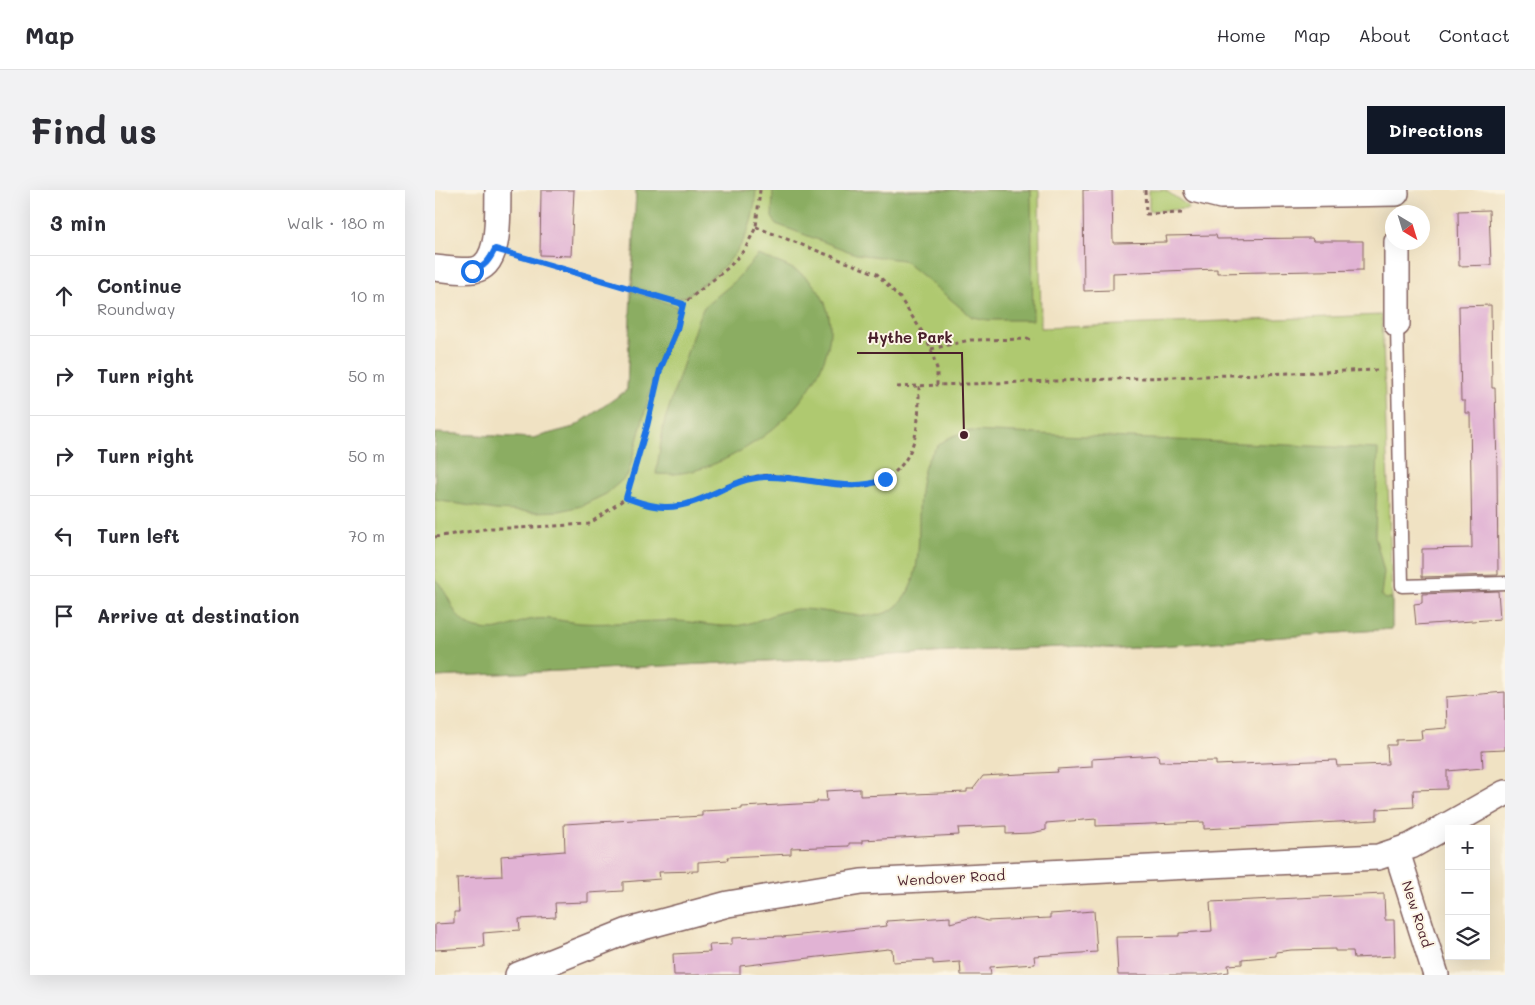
<!DOCTYPE html>
<meta charset="utf-8">
<style>
:root{--surface:#fff;--page:#f2f2f3;--text:#2b2b33;--muted:#7c7c81;--line:#e1e1e2;--accent:#111827}
body{margin:0;font-family:Mali,sans-serif;background:var(--page);color:var(--text)}
.controls{position:absolute;right:15px;bottom:15px;display:grid;overflow:hidden;border-radius:0px;box-shadow:0 5px 20px #0002}
.controls button{width:45px;height:45px;display:grid;place-items:center;padding:0;border:0;border-bottom:1px solid var(--line);background:var(--surface);color:var(--text);font:25px sans-serif}
.compass{position:absolute;left:950px;top:15px;width:45px;height:45px;border-radius:50%;background:var(--surface);box-shadow:0 5px 20px #0002;rotate:142deg}
.stop{position:absolute;width:15px;height:15px;margin:-11px;border:4px solid #1a73e8;border-radius:50%;background:#fff}
.stop.end{background:#1a73e8;border-color:#fff;box-shadow:0 1px 5px #0008}
.list{margin:0;padding:0;list-style:none}
h2{display:flex;justify-content:space-between;align-items:center;height:65px;margin:0;padding:0 20px;font-size:21px}
h2 small{font-size:16px;font-weight:400;color:var(--muted)}
.list li{display:grid;grid-template-columns:32px 1fr auto;gap:15px;align-items:center;box-sizing:border-box;height:80px;padding:0 20px;border-top:1px solid var(--line)}
.list b{display:block;font-size:19px;white-space:nowrap}
.list p{margin:0;font-size:16px;white-space:nowrap;color:var(--muted)}
.list em{font-size:16px;font-style:normal;color:var(--muted)}
.icon{flex:none;width:28px;height:28px;fill:none;stroke:currentColor;stroke-width:2;stroke-linecap:round;stroke-linejoin:round}
.map{position:relative;flex:none;width:1070px;height:785px;overflow:hidden;border-radius:0px}
header{display:flex;align-items:center;gap:30px;box-sizing:border-box;height:70px;padding:0 25px;background:var(--surface);border-bottom:1px solid var(--line)}
header strong{font-size:24px}
nav{display:flex;gap:28px;margin-inline-start:auto;font-size:18px}
.intro{display:flex;align-items:center;justify-content:space-between;box-sizing:border-box;height:120px;padding:0 30px}
h1{margin:0;font-size:35px}
.button{padding:12px 22px;border-radius:0px;background:var(--accent);color:#fff;font-size:18px;font-weight:700}
main{display:flex;gap:30px;padding:0 30px}
aside{flex:1;background:var(--surface);border-radius:0px;box-shadow:0 5px 20px #0002}
.map>svg:first-child{display:block}
.green{fill:#afc96f;stroke:#7c744d}
.forest{fill:#8bad62;stroke:#6a6646}
.building{fill:#e1b3d4}
.lines{fill:none;stroke-linecap:round;stroke-linejoin:round}
.service-casing{stroke:#846360;stroke-width:15}
.minor-casing{stroke:#846360;stroke-width:28}
.path{stroke:#846360;stroke-width:3;stroke-dasharray:4 4;stroke-linecap:butt}
.service{stroke:#fff;stroke-width:12}
.minor{stroke:#fff;stroke-width:25}
.route{stroke:#1a73e8;stroke-width:6}
.labels{text-anchor:middle;stroke-width:4;stroke-linejoin:round;paint-order:stroke}
.street-label{font-size:14px;fill:#4a1f2b;stroke:#fcf5e5}
.leader{fill:none;stroke:#4a1f2b;stroke-width:2}
.callout-dot{fill:#4a1f2b;stroke:#fcf5e5;stroke-width:2}
.callout-label{font-size:15px;text-anchor:middle;font-weight:bold;fill:#4a1f2b;stroke:#fcf5e5;stroke-width:4;stroke-linejoin:round;paint-order:stroke}
</style>
<header>
<strong>Map</strong>
<nav><a>Home</a><a>Map</a><a>About</a><a>Contact</a></nav>
</header>
<div class="intro"><h1>Find us</h1><a class="button">Directions</a></div>
<main>
<aside>
<h2>3 min<small>Walk · 180 m</small></h2>
<ul class="list">
<li><svg class="icon" aria-label="ahead" viewBox="0 0 24 24"><path d="M12 20V5M6 11l6-6 6 6"/></svg><div><b>Continue</b><p>Roundway</p></div><em>10 m</em></li>
<li><svg class="icon" aria-label="right" viewBox="0 0 24 24"><path d="M7 20v-9h11M14 6l5 5-5 5"/></svg><div><b>Turn right</b></div><em>50 m</em></li>
<li><svg class="icon" aria-label="right" viewBox="0 0 24 24"><path d="M7 20v-9h11M14 6l5 5-5 5"/></svg><div><b>Turn right</b></div><em>50 m</em></li>
<li><svg class="icon" aria-label="left" viewBox="0 0 24 24"><path d="M17 20v-9H6M10 6l-5 5 5 5"/></svg><div><b>Turn left</b></div><em>70 m</em></li>
<li><svg class="icon" aria-label="arrive" viewBox="0 0 24 24"><path d="M6 21V4h12l-3 4 3 4H6"/></svg><div><b>Arrive at destination</b></div></li>
</ul>
</aside>
<div class="map">
<svg width="1070" height="785" viewBox="0 0 1070 785">
<rect width="100%" height="100%" fill="#fcf5e5"/>
<filter id="ink" filterUnits="userSpaceOnUse"><feTurbulence type="fractalNoise" baseFrequency=".02" numOctaves="2"/><feDisplacementMap in="SourceGraphic" scale="10" xChannelSelector="R" yChannelSelector="G"/><feConvolveMatrix kernelMatrix="1 2 1 2 8 2 1 2 1" color-interpolation-filters="sRGB"/></filter>
<filter id="wash" filterUnits="userSpaceOnUse"><feTurbulence type="fractalNoise" baseFrequency=".0096" numOctaves="4" result="noise"/><feDisplacementMap in="SourceGraphic" scale="20" xChannelSelector="R" yChannelSelector="G"/><feGaussianBlur stdDeviation="1.12" result="paint"/><feColorMatrix in="noise" values="0 0 0 0 0 0 0 0 0 0 0 0 0 0 0 0 0 1.4 0 .05"/><feComposite in="paint" operator="in"/></filter>
<g filter="url(#wash)">
<rect width="100%" height="100%" fill="#f0e2c3"/>
<!-- green -->
<path class="green" d="M 201,0 L 604,0 L 606,138 L 947,125 L 957,408 L 957,439 L 684,459 L 648,456 L 557,460 L 0,487 L 0,243 L 98,248 L 139,237 L 192,200 Z
M 714,0 L 730,0 L 753,16 L 753,19 L 714,21 Z"/>
<!-- forest -->
<path class="forest" d="M 201,0 L 321,0 C 318,46 302,69 265,96 C 259,100 250,109 242,108 C 227,108 211,100 197,97 Z
M 338,0 L 596,0 L 598,130 L 552,130 L 537,127 L 468,70 L 421,64 L 341,34 L 337,27 Z
M 323,65 C 341,72 360,77 374,90 C 428,143 367,224 317,254 C 289,272 255,287 221,284 L 229,233 L 263,129 L 269,117 L 298,93 Z
M 196,101 L 241,116 L 242,120 L 238,140 L 221,180 L 193,285 L 171,304 L 146,316 L 125,321 L 99,322 L 60,320 L 0,310 L 0,243 L 98,248 L 139,237 L 192,200 Z
M 535,241 L 943,259 L 940,346 L 949,382 L 946,405 L 951,409 L 957,408 L 957,439 L 684,459 L 648,456 L 557,460 L 0,487 L 0,389 C 20,408 14,433 46,439 C 66,443 81,431 100,429 C 115,427 131,432 145,433 C 177,435 208,430 240,431 C 259,431 277,437 296,436 C 319,436 339,421 362,419 C 387,418 438,434 458,419 C 515,376 445,257 535,241 Z"/>
<g id="blocks">
<!-- building -->
<path class="building" d="M 106,0 L 139,0 L 136,66 L 105,65 Z
M 648,0 L 677,0 L 678,53 L 732,52 L 731,46 L 781,45 L 782,49 L 877,48 L 878,51 L 928,51 L 928,80 L 782,83 L 782,79 L 678,83 L 678,100 L 649,101 Z
M 1054,20 L 1056,75 L 1024,76 L 1023,21 Z
M 1056,115 L 1057,198 L 1060,198 L 1062,276 L 1063,385 L 987,387 L 987,359 L 1037,358 L 1035,223 L 1030,223 L 1030,211 L 1026,211 L 1024,116 Z
M 1063,401 L 1065,429 L 981,435 L 979,414 L 987,413 L 987,404 Z
M 1070,502 L 1070,560 L 1047,561 L 1048,578 L 1012,581 L 1012,599 L 978,600 L 979,617 L 942,619 L 942,630 L 769,639 L 769,632 L 661,636 L 661,629 L 611,633 L 611,640 L 596,643 L 571,644 L 571,636 L 523,638 L 524,645 L 427,650 L 427,653 L 414,653 L 414,656 L 356,658 L 356,664 L 292,667 L 293,670 L 263,672 L 263,681 L 224,682 L 225,689 L 188,692 L 188,701 L 153,703 L 153,712 L 120,713 L 121,727 L 84,729 L 85,740 L 48,743 L 49,757 L 0,760 L 0,734 L 19,733 L 19,722 L 24,722 L 22,688 L 67,686 L 66,666 L 130,661 L 129,634 L 267,626 L 267,621 L 307,619 L 307,617 L 382,613 L 382,611 L 392,611 L 391,601 L 425,599 L 425,606 L 532,602 L 532,599 L 538,599 L 548,586 L 623,582 L 622,579 L 657,577 L 657,569 L 723,565 L 724,572 L 781,571 L 781,575 L 901,570 L 902,576 L 953,574 L 952,555 L 961,555 L 961,550 L 987,549 L 986,540 L 1012,538 L 1011,507 Z
M 949,704 L 950,730 L 959,730 L 960,766 L 919,768 L 918,761 L 900,761 L 900,759 L 856,760 L 841,762 L 841,766 L 807,769 L 807,774 L 793,775 L 794,782 L 769,785 L 683,785 L 681,747 L 744,746 L 744,743 L 777,741 L 775,712 Z
M 659,721 L 662,762 L 599,766 L 600,774 L 555,777 L 556,785 L 526,785 L 525,772 L 498,774 L 498,770 L 493,770 L 458,772 L 457,760 L 453,759 L 305,776 L 305,785 L 239,785 L 238,764 L 275,762 L 274,755 L 297,754 L 297,748 L 347,746 L 347,747 L 452,736 L 451,731 L 515,727 L 515,733 L 538,727 L 552,731 L 615,728 L 615,724 Z"/>
</g>
</g>
<g filter="url(#ink)">
<use href="#blocks" fill-opacity="0" stroke="#846360" stroke-width="1"/>
<g class="lines">
<defs>
<path id="service" d="M 962,134 L 967,396 L 1070,393"/>
<path id="minor" d="M 762,0 L 786,6 L 961,3
M 962,52 L 962,134
M 0,78 C 12,79 27,82 39,80 C 67,75 62,23 63,0
M 962,662 L 1001,785
M 83,785 L 193,741 L 293,714 L 426,692 L 943,667 L 976,656 L 1070,603"/>
</defs>
<!-- service casing -->
<use href="#service" class="service-casing"/>
<!-- minor casing -->
<use href="#minor" class="minor-casing"/>
<!-- path -->
<path class="path" d="M 710,0 L 711,24 L 750,23
M 321,37 L 442,84 L 465,108 L 486,140 L 496,159 L 502,179 L 502,195 L 943,180
M 83,66 L 248,114
M 496,159 L 535,150 L 599,149
M 462,197 L 502,195
M 191,308 C 204,312 218,318 232,317 C 261,317 286,296 314,288 C 358,276 417,313 455,286 C 484,265 484,228 484,196
M 0,347 L 56,338 L 81,338 L 154,334 L 191,308 L 212,236 L 225,180 L 242,139 L 248,114 L 294,77 L 310,59 L 321,37 L 325,0"/>
<!-- service -->
<use href="#service" class="service"/>
<!-- minor -->
<use href="#minor" class="minor"/>
</g>
</g>
<g class="lines" filter="url(#ink)">
<!-- route -->
<path class="route" d="M 37,81 C 50,77 54,71 60,59 L 248,114 L 242,139 L 225,180 L 212,236 L 191,308 C 204,312 218,318 232,317 C 266,317 295,288 330,287 C 369,285 414,305 450,289"/>
</g>
<g class="labels">
<!-- street labels -->
<g class="street-label">
<text transform="translate(516 688) rotate(-3)" y="5">Wendover Road</text>
<text transform="translate(982 724) rotate(72)" y="5">New Road</text>
</g>
</g>
<!-- callouts -->
<path class="leader" d="M529 245L527 163H422"/>
<circle class="callout-dot" cx="529" cy="245" r="5"/>
<g class="callout-label">
<text x="475" y="153">Hythe Park</text>
</g>
</svg>
<div class="controls">
<button>+</button>
<button>−</button>
<button><svg class="icon" aria-label="layers" viewBox="0 0 24 24"><path d="M12 4l9 5-9 5-9-5zM3 14l9 5 9-5"/></svg></button>
</div>
<svg class="compass" viewBox="-18 -18 36 36"><path d="M0-13l5 13h-10z" fill="#e53935"/><path d="M0 13l5-13h-10z" fill="#7c7c81"/></svg>
<div class="stop" style="left:37px;top:81px"></div>
<div class="stop end" style="left:450px;top:289px"></div>
</div>
</main>
